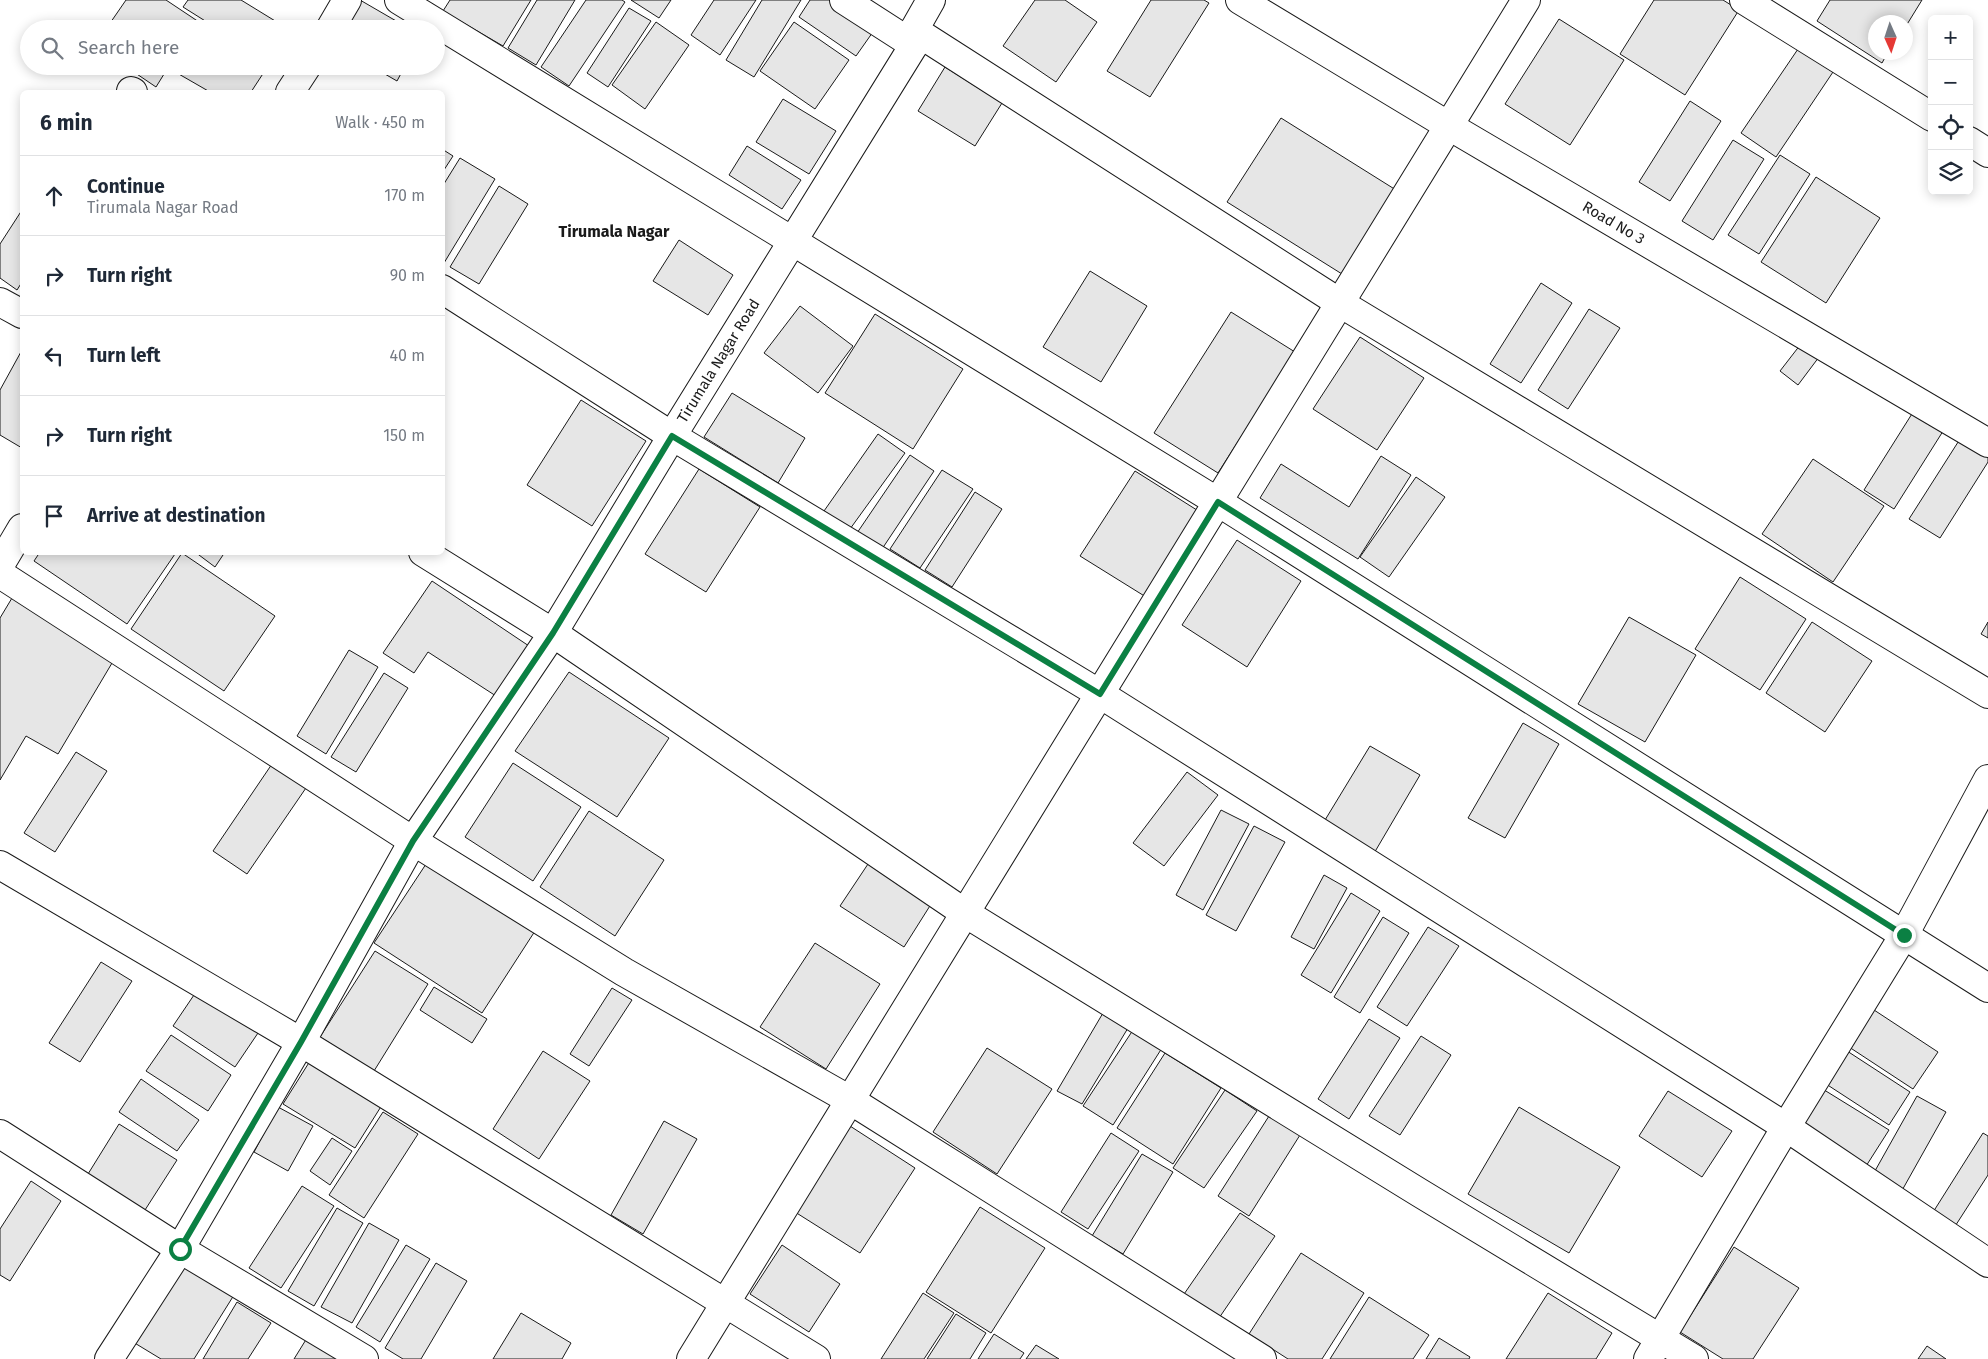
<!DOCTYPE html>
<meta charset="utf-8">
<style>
:root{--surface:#fff;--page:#f6f6f7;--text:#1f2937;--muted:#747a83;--line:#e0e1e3}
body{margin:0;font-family:"Fira Sans",sans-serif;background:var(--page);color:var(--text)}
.controls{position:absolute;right:15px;top:15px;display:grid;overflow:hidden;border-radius:8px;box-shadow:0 2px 12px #0003}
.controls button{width:45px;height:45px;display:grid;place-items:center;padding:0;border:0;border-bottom:1px solid var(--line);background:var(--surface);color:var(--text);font:25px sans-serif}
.compass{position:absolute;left:1868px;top:15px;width:45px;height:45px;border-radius:50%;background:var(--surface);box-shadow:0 2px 12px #0003;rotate:177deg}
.stop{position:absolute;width:15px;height:15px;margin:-11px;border:4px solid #0b8043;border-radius:50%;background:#fff}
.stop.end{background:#0b8043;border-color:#fff;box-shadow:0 1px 5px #0008}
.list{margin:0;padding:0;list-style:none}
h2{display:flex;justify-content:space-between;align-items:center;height:65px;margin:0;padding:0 20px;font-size:21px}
h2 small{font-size:16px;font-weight:400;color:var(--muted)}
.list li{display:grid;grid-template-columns:32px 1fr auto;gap:15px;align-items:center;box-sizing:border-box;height:80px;padding:0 20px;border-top:1px solid var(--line)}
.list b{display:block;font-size:19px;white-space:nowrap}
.list p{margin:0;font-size:16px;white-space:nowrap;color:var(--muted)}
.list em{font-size:16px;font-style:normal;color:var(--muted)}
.icon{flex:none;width:28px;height:28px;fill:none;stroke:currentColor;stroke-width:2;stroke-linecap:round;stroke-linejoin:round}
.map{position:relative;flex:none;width:1988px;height:1359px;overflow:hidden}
.search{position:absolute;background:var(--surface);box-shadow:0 2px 12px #0003;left:20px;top:20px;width:425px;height:55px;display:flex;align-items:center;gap:12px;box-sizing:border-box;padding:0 18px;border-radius:28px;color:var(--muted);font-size:19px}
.panel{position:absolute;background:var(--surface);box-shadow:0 2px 12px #0003;left:20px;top:90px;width:425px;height:465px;border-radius:8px}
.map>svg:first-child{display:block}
.building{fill:#e6e6e6;stroke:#1a1a1a}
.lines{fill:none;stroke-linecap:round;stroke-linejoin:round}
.street-casing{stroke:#1a1a1a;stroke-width:30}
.secondary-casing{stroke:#1a1a1a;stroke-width:30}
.street{stroke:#fff;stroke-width:28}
.secondary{stroke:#fff;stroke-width:28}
.route{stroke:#0b8043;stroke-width:6}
.labels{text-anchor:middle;stroke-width:4;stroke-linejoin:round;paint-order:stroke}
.street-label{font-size:15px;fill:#1a1a1a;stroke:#fff}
.neighbourhood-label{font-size:16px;font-weight:bold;fill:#1a1a1a;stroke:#fff}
</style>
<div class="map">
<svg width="1988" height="1359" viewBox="0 0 1988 1359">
<rect width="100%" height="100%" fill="#fff"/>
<!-- building -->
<path class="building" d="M 126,0 L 166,0 L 199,22 L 195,29 L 106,29 Z
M 188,0 L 241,0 L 285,27 L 218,29 L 183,7 Z
M 360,0 L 410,29 L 344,29 Z
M 450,0 L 531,0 L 503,46 L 443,11 Z
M 537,0 L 575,0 L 536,65 L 508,48 Z
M 586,0 L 622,0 L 625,2 L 569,86 L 541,67 Z
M 631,0 L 671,0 L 659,18 Z
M 714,0 L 756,0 L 720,55 L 691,35 Z
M 762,0 L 801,0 L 754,77 L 726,60 Z
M 810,0 L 832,0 L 875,29 L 856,56 L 799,17 Z
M 1035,0 L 1065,0 L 1097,22 L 1056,82 L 1003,46 Z
M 1151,0 L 1204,0 L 1209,3 L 1150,97 L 1107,71 Z
M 1654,0 L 1723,0 L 1739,10 L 1685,95 L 1620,54 Z
M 1830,0 L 1922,0 L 1906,26 L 1906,22 L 1876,22 L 1876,52 L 1888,52 L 1882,63 L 1817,21 Z
M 629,8 L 651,21 L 608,87 L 587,73 Z
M 1559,19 L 1624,60 L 1570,145 L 1505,104 Z
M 656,22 L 689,45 L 645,109 L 612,85 Z
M 794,22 L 849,60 L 815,109 L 760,71 Z
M 1798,49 L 1833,72 L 1776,157 L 1741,133 Z
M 125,66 L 169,66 L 156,87 Z
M 181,66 L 268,66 L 251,92 L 210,92 L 177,73 Z
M 371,66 L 405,66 L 397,81 Z
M 945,67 L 1002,103 L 975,146 L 918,111 Z
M 783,99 L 836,131 L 809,174 L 756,142 Z
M 1690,101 L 1721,121 L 1670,201 L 1639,182 Z
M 1281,118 L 1396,190 L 1342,274 L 1227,202 Z
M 1733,140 L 1764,159 L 1713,240 L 1682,221 Z
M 747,146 L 801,180 L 782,209 L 729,175 Z
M 442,149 L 453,156 L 442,173 Z
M 1780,155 L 1810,174 L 1759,254 L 1728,235 Z
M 460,158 L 495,179 L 444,263 L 442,262 L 442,187 Z
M 1816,177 L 1880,218 L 1826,303 L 1761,262 Z
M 499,186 L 528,204 L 479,284 L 450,267 Z
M 22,210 L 22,282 L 17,290 L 0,278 L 0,244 Z
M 679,240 L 733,275 L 708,315 L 653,281 Z
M 1090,271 L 1147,306 L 1101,382 L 1043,347 Z
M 1541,283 L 1572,303 L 1521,383 L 1490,364 Z
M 800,306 L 853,346 L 818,393 L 764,353 Z
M 1589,309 L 1620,328 L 1568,409 L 1538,390 Z
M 1231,312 L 1295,352 L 1218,473 L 1154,433 Z
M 875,314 L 963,369 L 913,449 L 825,393 Z
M 1360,337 L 1424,378 L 1377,450 L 1313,409 Z
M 1804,340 L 1822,353 L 1798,385 L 1780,371 Z
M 22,350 L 22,448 L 0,435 L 0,390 Z
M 732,393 L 805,438 L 778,483 L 704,437 Z
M 581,400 L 646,441 L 592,526 L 527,485 Z
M 1915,409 L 1945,428 L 1894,509 L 1864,490 Z
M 878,434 L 905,453 L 850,529 L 824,511 Z
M 1960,439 L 1988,456 L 1988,462 L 1940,538 L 1909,519 Z
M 910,455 L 934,471 L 882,549 L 857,533 Z
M 1381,456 L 1411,475 L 1358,559 L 1260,498 L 1281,464 L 1349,507 Z
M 1813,459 L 1884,506 L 1833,582 L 1762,534 Z
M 699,469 L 760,507 L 706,592 L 645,554 Z
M 942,470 L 973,489 L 920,568 L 890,549 Z
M 1135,471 L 1200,512 L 1146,597 L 1080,556 Z
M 1416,477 L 1445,497 L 1389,577 L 1360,557 Z
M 975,492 L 1002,509 L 952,587 L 925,570 Z
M 1237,540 L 1301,581 L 1247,667 L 1182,625 Z
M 40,552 L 173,552 L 175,554 L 127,624 L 34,561 Z
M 195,552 L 225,552 L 215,567 Z
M 182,553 L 275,616 L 224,691 L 131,629 Z
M 1740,577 L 1806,619 L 1760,690 L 1695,649 Z
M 432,581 L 529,646 L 496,696 L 428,652 L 414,673 L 383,653 Z
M 12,598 L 115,658 L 58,754 L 26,736 L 0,780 L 0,618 Z
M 1629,617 L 1696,655 L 1645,742 L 1578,704 Z
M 1812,622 L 1872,661 L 1825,732 L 1766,693 Z
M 1988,622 L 1988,638 L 1981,634 Z
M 349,650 L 378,667 L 326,754 L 297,736 Z
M 569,672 L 669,738 L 617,817 L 515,751 Z
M 384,673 L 408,688 L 356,772 L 331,757 Z
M 1523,723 L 1559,744 L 1505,838 L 1468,818 Z
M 1370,746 L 1420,775 L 1373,855 L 1322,825 Z
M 76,752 L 107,771 L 55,852 L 24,833 Z
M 274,761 L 308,785 L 247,874 L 213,851 Z
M 513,763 L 581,807 L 533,881 L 465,837 Z
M 1187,772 L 1218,795 L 1164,866 L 1133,843 Z
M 1221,810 L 1249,824 L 1203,910 L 1176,895 Z
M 589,811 L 664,860 L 615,936 L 540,887 Z
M 1254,826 L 1285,842 L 1236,931 L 1206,915 Z
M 428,861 L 535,931 L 482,1013 L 374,943 Z
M 870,861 L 933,901 L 904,947 L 840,906 Z
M 1324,875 L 1347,888 L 1314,949 L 1291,937 Z
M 1351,893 L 1380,911 L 1331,993 L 1301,975 Z
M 1383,917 L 1409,933 L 1360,1013 L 1334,997 Z
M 1428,927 L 1459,946 L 1407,1026 L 1377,1007 Z
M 815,943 L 880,984 L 826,1069 L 760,1027 Z
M 375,951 L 428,984 L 374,1071 L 320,1037 Z
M 101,962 L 132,981 L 80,1062 L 49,1043 Z
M 434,987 L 487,1019 L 472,1043 L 420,1010 Z
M 612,988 L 632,1000 L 589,1066 L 570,1054 Z
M 196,992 L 258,1033 L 235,1067 L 173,1026 Z
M 1871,1008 L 1938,1052 L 1913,1089 L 1846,1045 Z
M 1103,1013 L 1128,1028 L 1082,1104 L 1057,1091 Z
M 1369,1019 L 1400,1038 L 1349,1119 L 1318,1099 Z
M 1133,1030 L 1162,1048 L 1113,1125 L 1083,1106 Z
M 171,1035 L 231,1075 L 208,1111 L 146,1071 Z
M 1421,1036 L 1451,1055 L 1400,1135 L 1369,1116 Z
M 987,1048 L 1052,1089 L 997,1174 L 933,1132 Z
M 1844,1049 L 1910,1092 L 1889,1125 L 1823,1082 Z
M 543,1051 L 590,1081 L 539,1159 L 493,1129 Z
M 315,1053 L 387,1097 L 355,1148 L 283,1104 Z
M 1165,1053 L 1221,1088 L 1173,1164 L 1117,1128 Z
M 141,1079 L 199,1120 L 177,1151 L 119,1112 Z
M 1821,1088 L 1889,1130 L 1861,1174 L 1794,1132 Z
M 1225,1090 L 1257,1111 L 1204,1188 L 1173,1168 Z
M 1668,1091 L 1732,1131 L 1702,1177 L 1639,1136 Z
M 1917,1096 L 1946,1112 L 1900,1194 L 1871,1178 Z
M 278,1107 L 313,1126 L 288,1171 L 254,1152 Z
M 1519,1107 L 1620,1167 L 1569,1253 L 1468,1194 Z
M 383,1112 L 418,1134 L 364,1218 L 329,1195 Z
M 1269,1116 L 1300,1135 L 1249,1216 L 1218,1196 Z
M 664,1121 L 697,1139 L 643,1234 L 611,1215 Z
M 119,1124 L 177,1160 L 145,1210 L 88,1174 Z
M 850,1126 L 915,1168 L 860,1253 L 795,1212 Z
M 1111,1133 L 1139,1151 L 1088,1229 L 1061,1212 Z
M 1983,1133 L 1988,1136 L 1988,1175 L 1952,1231 L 1930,1217 Z
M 332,1138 L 352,1151 L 330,1185 L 310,1171 Z
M 1142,1154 L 1173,1172 L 1123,1254 L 1092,1236 Z
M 31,1181 L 61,1201 L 10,1281 L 0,1275 L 0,1229 Z
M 302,1186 L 334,1206 L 281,1288 L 249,1268 Z
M 980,1207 L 1045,1248 L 991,1333 L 926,1292 Z
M 337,1208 L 363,1223 L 314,1306 L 288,1291 Z
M 1240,1213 L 1275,1236 L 1217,1321 L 1182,1297 Z
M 369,1223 L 399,1240 L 352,1323 L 321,1307 Z
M 406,1245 L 430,1259 L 380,1342 L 356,1327 Z
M 782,1245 L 840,1284 L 809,1332 L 750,1294 Z
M 1734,1247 L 1799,1288 L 1753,1359 L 1723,1359 L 1680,1332 Z
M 1301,1253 L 1364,1293 L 1322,1359 L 1288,1359 L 1249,1334 Z
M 182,1263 L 234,1295 L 194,1359 L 161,1359 L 133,1342 Z
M 436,1263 L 467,1281 L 421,1359 L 403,1359 L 385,1348 Z
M 923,1293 L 954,1313 L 924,1359 L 881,1359 Z
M 1548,1293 L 1612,1333 L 1596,1359 L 1506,1359 Z
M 1369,1297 L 1429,1335 L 1413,1359 L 1330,1359 Z
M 237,1302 L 271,1323 L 248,1359 L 203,1359 Z
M 521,1313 L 571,1343 L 562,1359 L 493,1359 Z
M 956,1314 L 986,1333 L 970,1359 L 927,1359 Z
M 994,1334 L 1024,1353 L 1020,1359 L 978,1359 Z
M 307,1338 L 342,1359 L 294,1359 Z
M 1439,1338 L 1470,1357 L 1469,1359 L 1426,1359 Z
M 1036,1345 L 1059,1359 L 1026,1359 Z
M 1927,1346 L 1946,1359 L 1918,1359 Z"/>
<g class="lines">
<defs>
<g id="street">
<path d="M 399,0 L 1218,502 L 1988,988"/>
<path d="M 844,0 L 914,45"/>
<path id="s1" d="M 1240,0 L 1449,126 L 1988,443"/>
<path d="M 1744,0 L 1932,117"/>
<path d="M 330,29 L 347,0"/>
<path d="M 914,30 L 1340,303 L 1988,694"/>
<path d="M 131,91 L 133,92"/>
<path d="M 290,92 L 307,66"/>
<path d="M 1969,141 L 1988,153"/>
<path d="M 442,289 L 672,436 L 1100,694 L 1786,1127 L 1988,1263"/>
<path d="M 0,302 L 22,314"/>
<path d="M 423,552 L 553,633 L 965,913 L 1420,1193 L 1694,1359"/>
<path d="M 0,565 L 22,528"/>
<path d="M 0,574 L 413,841 L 624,972 L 850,1100 L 1262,1359"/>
<path d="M 0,865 L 301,1042 L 816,1359"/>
<path d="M 0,1134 L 180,1249 L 364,1359"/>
<path d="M 691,1359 L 1526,0"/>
<path d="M 1648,1359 L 1786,1127 L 1904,935 L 1988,779"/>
</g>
<g id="secondary">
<path id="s2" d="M 109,1359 L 180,1249 L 301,1042 L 413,841 L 553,633 L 672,436 L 914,45 L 914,30 L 931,0"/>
</g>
</defs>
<!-- street casing -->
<use href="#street" class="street-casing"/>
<!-- secondary casing -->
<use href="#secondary" class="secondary-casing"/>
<!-- street -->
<use href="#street" class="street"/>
<!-- secondary -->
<use href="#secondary" class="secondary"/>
</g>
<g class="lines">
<!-- route -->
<path class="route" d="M 180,1249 L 301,1042 L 413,841 L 553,633 L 672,436 L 1100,694 L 1218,502 L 1904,935"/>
</g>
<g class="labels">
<!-- street labels -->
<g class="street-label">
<text dy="5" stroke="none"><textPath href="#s1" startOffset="435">Road No 3</textPath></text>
<text dy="5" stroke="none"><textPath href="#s2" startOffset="1170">Tirumala Nagar Road</textPath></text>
</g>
<!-- neighbourhood labels -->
<g class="neighbourhood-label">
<text x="614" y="237">Tirumala Nagar</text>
</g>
</g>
</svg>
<div class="controls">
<button>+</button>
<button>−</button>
<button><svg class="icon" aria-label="locate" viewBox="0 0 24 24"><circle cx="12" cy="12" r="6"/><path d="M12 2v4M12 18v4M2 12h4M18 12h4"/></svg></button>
<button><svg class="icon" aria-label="layers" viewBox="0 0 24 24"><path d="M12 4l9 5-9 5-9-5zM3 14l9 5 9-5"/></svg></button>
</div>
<svg class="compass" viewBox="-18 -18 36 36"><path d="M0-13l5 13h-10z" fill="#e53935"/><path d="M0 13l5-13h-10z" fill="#747a83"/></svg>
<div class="stop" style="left:180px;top:1249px"></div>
<div class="stop end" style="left:1904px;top:935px"></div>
<div class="search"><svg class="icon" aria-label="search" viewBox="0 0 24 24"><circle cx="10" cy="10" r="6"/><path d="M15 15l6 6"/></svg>Search here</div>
<section class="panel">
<h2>6 min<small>Walk · 450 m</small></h2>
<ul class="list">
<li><svg class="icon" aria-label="ahead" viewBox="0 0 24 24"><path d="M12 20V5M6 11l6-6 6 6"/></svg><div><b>Continue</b><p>Tirumala Nagar Road</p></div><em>170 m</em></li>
<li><svg class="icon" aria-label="right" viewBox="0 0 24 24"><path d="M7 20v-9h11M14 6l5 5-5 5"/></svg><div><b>Turn right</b></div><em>90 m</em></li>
<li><svg class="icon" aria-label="left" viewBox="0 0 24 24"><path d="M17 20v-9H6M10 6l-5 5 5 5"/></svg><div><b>Turn left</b></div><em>40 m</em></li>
<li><svg class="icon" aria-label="right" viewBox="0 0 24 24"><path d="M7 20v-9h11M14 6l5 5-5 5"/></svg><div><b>Turn right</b></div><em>150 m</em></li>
<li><svg class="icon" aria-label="arrive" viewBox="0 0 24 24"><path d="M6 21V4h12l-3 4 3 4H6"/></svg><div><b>Arrive at destination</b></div></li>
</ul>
</section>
</div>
